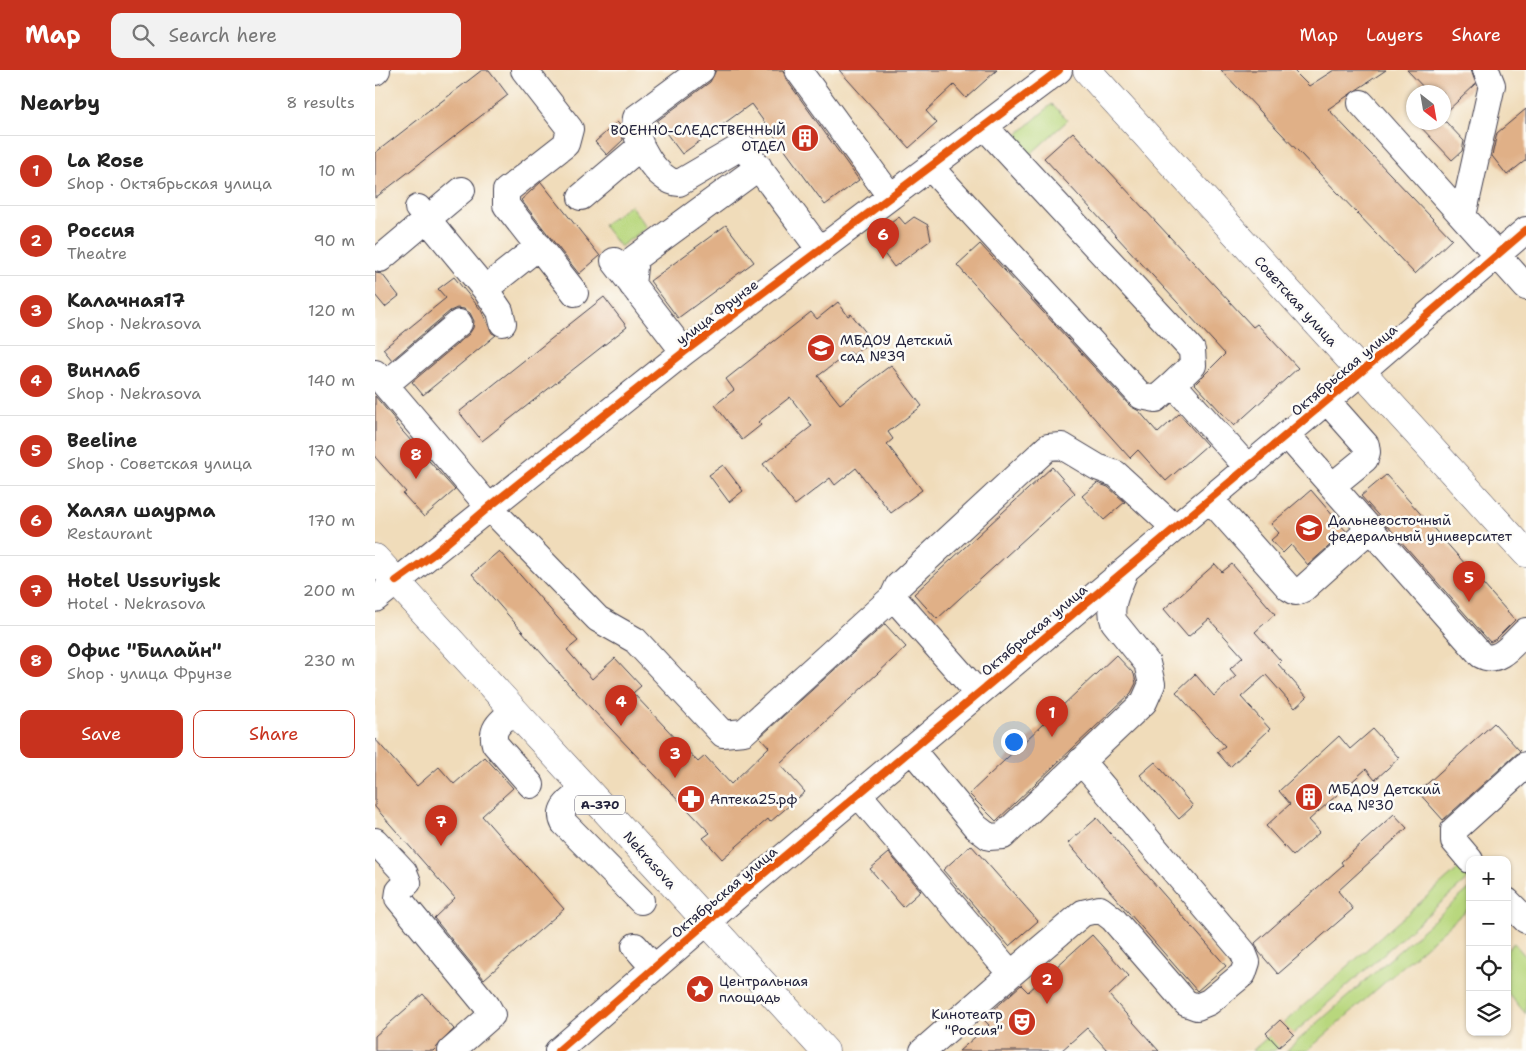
<!DOCTYPE html>
<meta charset="utf-8">
<style>
:root{--surface:#fff;--page:#f2f2f2;--text:#222;--muted:#767676;--line:#e0e0e0;--accent:#c8321e}
body{margin:0;font-family:"Shantell Sans",sans-serif;background:var(--page);color:var(--text)}
.controls{position:absolute;right:15px;bottom:15px;display:grid;overflow:hidden;border-radius:10px;box-shadow:0 1px 4px #0004}
.controls button{width:45px;height:45px;display:grid;place-items:center;padding:0;border:0;border-bottom:1px solid var(--line);background:var(--surface);color:var(--text);font:25px sans-serif}
.compass{position:absolute;left:1031px;top:15px;width:45px;height:45px;border-radius:50%;background:var(--surface);box-shadow:0 1px 4px #0004;rotate:149deg}
.you{position:absolute;left:638px;top:671px;width:18px;height:18px;margin:-12px;border:4px solid #fff;border-radius:50%;background:#1a73e8;box-shadow:0 0 0 8px #1a73e833}
.badge{display:grid;place-items:center;width:32px;height:32px;border-radius:50%;background:var(--accent);color:#fff;font-size:16px;font-weight:700}
.pin{position:absolute;translate:-50% -41px;filter:drop-shadow(0 1px 2px #0008)}
.pin::after{content:'';position:absolute;top:26px;width:18px;height:15px;background:inherit;clip-path:polygon(0 0,100% 0,50% 100%)}
.list{margin:0;padding:0;list-style:none}
h2{display:flex;justify-content:space-between;align-items:center;height:65px;margin:0;padding:0 20px;font-size:21px}
h2 small{font-size:16px;font-weight:400;color:var(--muted)}
.list li{display:grid;grid-template-columns:32px 1fr auto;gap:15px;align-items:center;box-sizing:border-box;height:70px;padding:0 20px;border-top:1px solid var(--line)}
.list b{display:block;font-size:19px;white-space:nowrap}
.list p{margin:0;font-size:16px;white-space:nowrap;color:var(--muted)}
.list em{font-size:16px;font-style:normal;color:var(--muted)}
.actions{display:flex;gap:10px;padding:15px 20px}
.actions a{flex:1;padding:11px 0;border:1px solid var(--accent);border-radius:10px;text-align:center;font-size:18px;color:var(--accent)}
.actions .main{background:var(--accent);color:#fff}
.icon{flex:none;width:28px;height:28px;fill:none;stroke:currentColor;stroke-width:2;stroke-linecap:round;stroke-linejoin:round}
.map{position:relative;flex:none;width:1151px;height:981px;overflow:hidden}
header{display:flex;align-items:center;gap:30px;box-sizing:border-box;height:70px;padding:0 25px;background:var(--accent);color:#fff}
header strong{font-size:24px}
nav{display:flex;gap:28px;margin-inline-start:auto;font-size:18px}
.search{width:350px;height:45px;background:var(--page);display:flex;align-items:center;gap:12px;box-sizing:border-box;padding:0 18px;border-radius:10px;color:var(--muted);font-size:19px}
main{display:flex}
aside{flex:1;background:var(--surface)}
.map>svg:first-child{display:block}
.green{fill:#b8d77d;stroke:#6d7c5c}
.building{fill:#e0b087}
.lines{fill:none;stroke-linecap:round;stroke-linejoin:round}
.minor-casing{stroke:#413e4e;stroke-width:28}
.major-casing{stroke:#413e4e;stroke-width:29}
.minor{stroke:#fff;stroke-width:26}
.major{stroke:#fff;stroke-width:28}
.cycleway-casing{stroke:#fdfcf7;stroke-width:11}
.cycleway{stroke:#e8590c;stroke-width:8}
.labels{text-anchor:middle;stroke-width:5;stroke-linejoin:round;paint-order:stroke}
.shield{fill:#fdfcf7;stroke:#646373;stroke-width:1}
.shield-label{font-size:12px;font-weight:bold;fill:#22223b}
.poi-label{font-size:14px;fill:#22223b;stroke:#fdfcf7;text-anchor:start}
.street-label{font-size:14px;fill:#22223b;stroke:#fdfcf7}
</style>
<header>
<strong>Map</strong>
<div class="search"><svg class="icon" aria-label="search" viewBox="0 0 24 24"><circle cx="10" cy="10" r="6"/><path d="M15 15l6 6"/></svg>Search here</div>
<nav><a>Map</a><a>Layers</a><a>Share</a></nav>
</header>
<main>
<aside>
<h2>Nearby<small>8 results</small></h2>
<ul class="list">
<li><span class="badge">1</span><div><b>La Rose</b><p>Shop · Октябрьская улица</p></div><em>10 m</em></li>
<li><span class="badge">2</span><div><b>Россия</b><p>Theatre</p></div><em>90 m</em></li>
<li><span class="badge">3</span><div><b>Калачная17</b><p>Shop · Nekrasova</p></div><em>120 m</em></li>
<li><span class="badge">4</span><div><b>Винлаб</b><p>Shop · Nekrasova</p></div><em>140 m</em></li>
<li><span class="badge">5</span><div><b>Beeline</b><p>Shop · Советская улица</p></div><em>170 m</em></li>
<li><span class="badge">6</span><div><b>Халял шаурма</b><p>Restaurant</p></div><em>170 m</em></li>
<li><span class="badge">7</span><div><b>Hotel Ussuriysk</b><p>Hotel · Nekrasova</p></div><em>200 m</em></li>
<li><span class="badge">8</span><div><b>Офис &quot;Билайн&quot;</b><p>Shop · улица Фрунзе</p></div><em>230 m</em></li>
</ul>
<div class="actions"><a class="main">Save</a><a>Share</a></div>
</aside>
<div class="map">
<svg width="1151" height="981" viewBox="0 0 1151 981">
<rect width="100%" height="100%" fill="#fdfcf7"/>
<filter id="ink" filterUnits="userSpaceOnUse"><feTurbulence type="fractalNoise" baseFrequency=".02" numOctaves="2"/><feDisplacementMap in="SourceGraphic" scale="10" xChannelSelector="R" yChannelSelector="G"/><feConvolveMatrix kernelMatrix="1 2 1 2 8 2 1 2 1" color-interpolation-filters="sRGB"/></filter>
<filter id="wash" filterUnits="userSpaceOnUse"><feTurbulence type="fractalNoise" baseFrequency=".0096" numOctaves="4" result="noise"/><feDisplacementMap in="SourceGraphic" scale="20" xChannelSelector="R" yChannelSelector="G"/><feGaussianBlur stdDeviation="1.12" result="paint"/><feColorMatrix in="noise" values="0 0 0 0 0 0 0 0 0 0 0 0 0 0 0 0 0 1.4 0 .05"/><feComposite in="paint" operator="in"/></filter>
<g filter="url(#wash)">
<rect width="100%" height="100%" fill="#f0dcba"/>
<!-- green -->
<path class="green" d="M 677,34 L 693,50 L 649,90 L 634,72 Z
M 255,135 L 272,157 L 245,177 L 228,155 Z
M 1092,791 L 1095,794 L 1095,807 L 899,981 L 877,981 Z
M 1095,818 L 1095,837 L 932,981 L 911,981 Z
M 1139,873 L 1151,887 L 1151,944 L 1132,922 L 1132,879 Z"/>
<g id="blocks">
<!-- building -->
<path class="building" d="M 107,0 L 114,0 L 133,25 L 0,128 L 0,83 Z
M 341,0 L 408,0 L 411,9 L 484,110 L 450,135 L 376,34 L 307,84 L 282,51 L 335,12 Z
M 464,0 L 622,0 L 591,28 L 579,15 L 551,41 L 562,53 L 534,78 Z
M 846,0 L 918,0 L 934,16 L 959,0 L 1011,0 L 953,39 L 1077,169 L 1040,204 Z
M 1032,0 L 1096,0 L 1101,14 L 1068,45 L 1068,22 L 1053,22 Z
M 1151,39 L 1151,90 L 1132,105 L 1117,86 L 1122,63 Z
M 242,52 L 246,56 L 248,70 L 232,85 L 220,72 Z
M 1041,52 L 1071,52 L 1089,71 L 1087,81 L 1077,90 Z
M 698,62 L 878,257 L 882,254 L 923,298 L 859,356 L 820,314 L 850,284 L 669,88 Z
M 166,112 L 225,186 L 204,204 L 146,130 Z
M 524,147 L 530,154 L 539,147 L 553,155 L 556,170 L 519,197 L 497,167 Z
M 351,155 L 379,192 L 303,248 L 275,211 Z
M 605,174 L 755,336 L 764,341 L 783,363 L 804,344 L 832,375 L 791,411 L 763,380 L 755,388 L 582,195 Z
M 0,203 L 7,204 L 24,226 L 10,237 L 0,225 Z
M 79,207 L 106,240 L 117,263 L 121,265 L 48,325 L 37,312 L 94,264 L 98,258 L 99,251 L 95,243 L 89,239 L 82,238 L 75,241 L 17,290 L 8,279 L 71,228 L 63,219 Z
M 229,227 L 252,257 L 107,371 L 84,342 Z
M 463,232 L 473,246 L 476,244 L 497,270 L 478,285 L 475,282 L 443,306 L 465,334 L 516,295 L 547,336 L 513,362 L 518,369 L 512,374 L 547,420 L 516,443 L 481,398 L 460,415 L 455,408 L 420,435 L 388,394 L 437,356 L 415,327 L 383,352 L 386,355 L 367,370 L 340,335 L 359,320 L 351,309 L 436,242 L 442,249 Z
M 0,326 L 22,352 L 20,353 L 80,420 L 49,447 L 28,424 L 31,422 L 0,387 Z
M 348,395 L 368,421 L 354,432 L 334,405 Z
M 677,397 L 700,423 L 562,549 L 539,524 Z
M 1011,405 L 1140,550 L 1121,569 L 1115,572 L 986,426 Z
M 722,413 L 733,417 L 750,432 L 729,450 L 707,426 Z
M 936,420 L 971,461 L 933,495 L 916,475 L 908,483 L 896,470 L 904,463 L 896,454 Z
M 124,481 L 203,571 L 192,580 L 217,609 L 240,588 L 266,616 L 258,623 L 323,692 L 330,686 L 356,714 L 394,677 L 385,667 L 510,554 L 531,577 L 405,694 L 430,722 L 395,752 L 393,749 L 347,789 L 328,768 L 335,763 L 197,618 L 97,504 Z
M 840,494 L 847,502 L 857,494 L 900,544 L 880,562 L 906,591 L 903,594 L 932,627 L 920,638 L 891,605 L 866,627 L 895,659 L 855,697 L 842,682 L 850,676 L 801,622 L 820,604 L 839,626 L 861,606 L 855,599 L 868,587 L 834,549 L 813,567 L 789,539 Z
M 741,585 L 759,604 L 761,613 L 756,623 L 621,751 L 594,724 Z
M 1119,653 L 1145,681 L 1068,750 L 1043,722 Z
M 998,659 L 1024,688 L 1000,710 L 991,699 L 934,750 L 945,762 L 918,786 L 891,756 L 915,734 L 904,721 L 964,666 L 975,679 Z
M 0,669 L 42,716 L 64,697 L 79,714 L 110,687 L 138,718 L 107,746 L 189,839 L 109,909 L 59,848 L 80,828 L 0,737 Z
M 780,692 L 818,736 L 804,749 L 765,705 Z
M 1019,744 L 1032,758 L 963,821 L 978,839 L 903,904 L 884,882 L 880,873 L 968,795 L 966,792 Z
M 722,748 L 851,896 L 822,921 L 693,773 Z
M 596,775 L 663,851 L 634,876 L 568,800 Z
M 514,783 L 546,821 L 528,837 L 495,799 Z
M 717,865 L 754,906 L 734,925 L 784,981 L 733,981 L 712,958 L 686,981 L 584,981 L 614,955 L 608,949 L 646,915 L 653,922 Z
M 48,924 L 79,959 L 58,981 L 0,981 L 0,966 Z
M 905,950 L 919,964 L 904,977 L 891,963 Z"/>
</g>
</g>
<g filter="url(#ink)">
<use href="#blocks" fill-opacity="0" stroke="#413e4e" stroke-width="1"/>
<g class="lines">
<defs>
<path id="minor" d="M 149,0 L 195,59 L 191,74 L 131,121 L 131,135 L 200,223
M 326,0 L 261,48 C 256,69 283,113 304,113 L 362,79 L 369,78 L 445,180
M 423,0 L 515,126
M 0,2 L 2,0
M 986,33 L 1151,217
M 609,56 L 817,280 L 818,295 L 798,314 L 873,398
M 555,97 L 766,326 L 781,329 L 798,314
M 206,127 L 265,77
M 43,138 L 110,219 L 164,176
M 1088,146 L 1117,15 L 1111,0
M 5,189 L 87,120
M 239,191 L 309,282
M 257,215 L 260,188 L 384,97
M 110,219 L 125,241 L 128,253
M 0,303 L 114,437 L 223,549 L 260,570 L 348,664 L 369,662 L 518,527
M 10,315 L 84,253
M 952,331 L 991,375 L 992,382 L 990,389 L 957,416
M 912,365 L 1106,585 C 1124,595 1138,573 1151,561
M 835,429 L 914,518 L 921,522 L 928,519 L 995,459
M 0,529 L 309,282 L 684,0
M 603,623 L 518,527 L 523,516 L 673,377 L 687,376 L 722,397 L 741,404 L 800,458
M 138,641 C 127,651 115,658 120,674 L 156,715
M 536,679 L 601,757 L 614,767 L 628,766 L 769,632 L 777,614 L 772,593 L 739,552 C 733,536 744,517 750,501
M 210,719 C 198,729 181,737 189,753 L 266,831
M 483,724 L 636,904 L 548,981
M 0,771 L 29,802 L 33,812 L 24,821 L 23,828 L 112,936 L 117,945 L 76,981
M 1095,790 L 1079,771 L 1079,760 L 1151,695
M 1132,831 L 1151,850
M 260,876 L 279,898
M 636,904 L 708,843 L 725,839 L 738,849 L 811,933 L 822,937 L 834,932 L 868,904 L 872,892 L 868,882 L 706,691
M 183,981 L 368,821 L 986,302 L 1151,160"/>
<path id="major" d="M 712,0 L 1151,483
M 0,488 L 450,981"/>
</defs>
<!-- minor casing -->
<use href="#minor" class="minor-casing"/>
<!-- major casing -->
<use href="#major" class="major-casing"/>
<!-- minor -->
<use href="#minor" class="minor"/>
<!-- major -->
<use href="#major" class="major"/>
<defs>
<path id="cycleway" d="M 21,511 L 60,483 L 114,437 L 309,282 L 684,0
M 183,981 L 368,821 L 986,302 L 1151,160"/>
</defs>
<!-- cycleway casing -->
<use href="#cycleway" class="cycleway-casing"/>
<!-- cycleway -->
<use href="#cycleway" class="cycleway"/>
</g>
</g>
<!-- icons -->
<defs>
<symbol id="building-disc" viewBox="-11 -11 22 22"><circle r="9.5" fill="#c8321e" stroke="#fdfcf7"/><path d="M-4-6H4V6H1V3H-1V6H-4ZM-2.5-4.3h1.7v1.8h-1.7ZM.8-4.3h1.7v1.8H.8ZM-2.5-1h1.7V.8h-1.7ZM.8-1h1.7V.8H.8Z" fill="#fff"/></symbol>
<symbol id="school-disc" viewBox="-11 -11 22 22"><circle r="9.5" fill="#c8321e" stroke="#fdfcf7"/><path d="M0-5L7-2L0 1L-7-2ZM-4 1L0 2.5L4 1V4Q0 6-4 4Z" fill="#fff"/></symbol>
<symbol id="university-disc" viewBox="-11 -11 22 22"><circle r="9.5" fill="#c8321e" stroke="#fdfcf7"/><path d="M0-5L7-2L0 1L-7-2ZM-4 1L0 2.5L4 1V4Q0 6-4 4Z" fill="#fff"/></symbol>
<symbol id="pharmacy-disc" viewBox="-11 -11 22 22"><circle r="9.5" fill="#c8321e" stroke="#fdfcf7"/><path d="M-2-6h4v4h4v4h-4v4h-4v-4h-4v-4h4Z" fill="#fff"/></symbol>
<symbol id="sight-disc" viewBox="-11 -11 22 22"><circle r="9.5" fill="#c8321e" stroke="#fdfcf7"/><path d="M0-6L1.8-2.2L6-1.7L2.9 1.2L3.7 5.4L0 3.3L-3.7 5.4L-2.9 1.2L-6-1.7L-1.8-2.2Z" fill="#fff"/></symbol>
<symbol id="theatre-disc" viewBox="-11 -11 22 22"><circle r="9.5" fill="#c8321e" stroke="#fdfcf7"/><path d="M-5-5.5Q0-4 5-5.5V0Q5 5 0 6Q-5 5-5 0ZM-3.3-2.5H-1v1.5H-3.3ZM1-2.5H3.3v1.5H1ZM-2.8 1Q0 5.5 2.8 1Z" fill="#fff"/></symbol>
</defs>
<g fill-rule="evenodd">
<use href="#building-disc" x="414" y="52" width="32" height="32"/>
<use href="#school-disc" x="430" y="262" width="32" height="32"/>
<use href="#university-disc" x="918" y="442" width="32" height="32"/>
<use href="#building-disc" x="918" y="711" width="32" height="32"/>
<use href="#pharmacy-disc" x="300" y="713" width="32" height="32"/>
<use href="#sight-disc" x="309" y="903" width="32" height="32"/>
<use href="#theatre-disc" x="631" y="936" width="32" height="32"/>
</g>
<g class="labels">
<!-- shield labels -->
<rect class="shield" x="200" y="725.5" width="50" height="19" rx="4"/>
<g class="shield-label">
<text x="225" y="739">А-370</text>
</g>
<!-- poi labels -->
<g class="poi-label">
<text x="411" y="65" text-anchor="end">ВОЕННО-СЛЕДСТВЕННЫЙ<tspan x="411" dy="16">ОТДЕЛ</tspan></text>
<text x="465" y="275">МБДОУ Детский<tspan x="465" dy="16">сад №39</tspan></text>
<text x="953" y="455">Дальневосточный<tspan x="953" dy="16">федеральный университет</tspan></text>
<text x="953" y="724">МБДОУ Детский<tspan x="953" dy="16">сад №30</tspan></text>
<text x="335" y="734">Аптека25.рф</text>
<text x="344" y="916">Центральная<tspan x="344" dy="16">площадь</tspan></text>
<text x="628" y="949" text-anchor="end">Кинотеатр<tspan x="628" dy="16">"Россия"</tspan></text>
</g>
<!-- street labels -->
<g class="street-label">
<text transform="translate(921 231) rotate(48)" y="5">Советская улица</text>
<text transform="translate(342 242) rotate(-37)" y="5">улица Фрунзе</text>
<text transform="translate(969 300) rotate(-40)" y="5">Октябрьская улица</text>
<text transform="translate(659 560) rotate(-40)" y="5">Октябрьская улица</text>
<text transform="translate(275 790) rotate(48)" y="5">Nekrasova</text>
<text transform="translate(349 822) rotate(-40)" y="5">Октябрьская улица</text>
</g>
</g>
</svg>
<div class="controls">
<button>+</button>
<button>−</button>
<button><svg class="icon" aria-label="locate" viewBox="0 0 24 24"><circle cx="12" cy="12" r="6"/><path d="M12 2v4M12 18v4M2 12h4M18 12h4"/></svg></button>
<button><svg class="icon" aria-label="layers" viewBox="0 0 24 24"><path d="M12 4l9 5-9 5-9-5zM3 14l9 5 9-5"/></svg></button>
</div>
<svg class="compass" viewBox="-18 -18 36 36"><path d="M0-13l5 13h-10z" fill="#e53935"/><path d="M0 13l5-13h-10z" fill="#767676"/></svg>
<div class="you"></div>
<div class="pin badge" style="left:677px;top:667px">1</div>
<div class="pin badge" style="left:672px;top:934px">2</div>
<div class="pin badge" style="left:300px;top:708px">3</div>
<div class="pin badge" style="left:246px;top:656px">4</div>
<div class="pin badge" style="left:1094px;top:532px">5</div>
<div class="pin badge" style="left:508px;top:189px">6</div>
<div class="pin badge" style="left:66px;top:776px">7</div>
<div class="pin badge" style="left:41px;top:409px">8</div>
</div>
</main>
